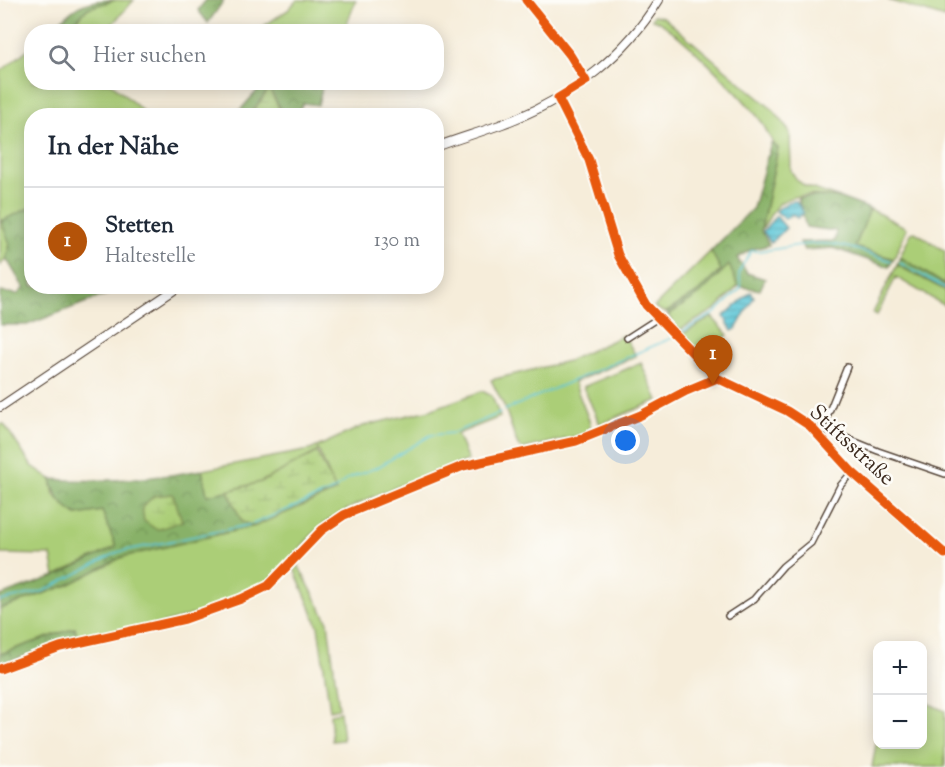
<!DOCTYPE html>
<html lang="de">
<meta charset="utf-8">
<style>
:root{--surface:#fff;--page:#f2f2f3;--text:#1f2937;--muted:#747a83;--line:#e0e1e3;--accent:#b45309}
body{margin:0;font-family:"Sorts Mill Goudy",serif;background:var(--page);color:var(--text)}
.controls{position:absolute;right:18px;bottom:18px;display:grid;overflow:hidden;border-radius:12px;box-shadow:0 3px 15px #0003}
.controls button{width:54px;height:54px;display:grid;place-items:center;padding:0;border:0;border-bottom:2px solid var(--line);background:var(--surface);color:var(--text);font:30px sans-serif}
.you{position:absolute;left:626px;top:441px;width:21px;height:21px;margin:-15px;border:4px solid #fff;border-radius:50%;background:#1a73e8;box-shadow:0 0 0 9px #1a73e833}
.badge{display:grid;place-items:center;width:39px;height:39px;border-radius:50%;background:var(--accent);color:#fff;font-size:20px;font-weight:700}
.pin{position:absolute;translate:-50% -50px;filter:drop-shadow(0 2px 3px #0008)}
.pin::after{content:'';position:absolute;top:32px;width:21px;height:18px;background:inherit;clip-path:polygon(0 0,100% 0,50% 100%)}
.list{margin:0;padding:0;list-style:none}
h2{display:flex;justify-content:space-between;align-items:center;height:78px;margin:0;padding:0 24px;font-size:26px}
h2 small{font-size:20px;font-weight:400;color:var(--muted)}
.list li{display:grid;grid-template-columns:39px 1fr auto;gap:18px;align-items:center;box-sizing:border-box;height:108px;padding:0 24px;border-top:2px solid var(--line)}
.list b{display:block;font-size:22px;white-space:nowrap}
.list p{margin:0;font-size:20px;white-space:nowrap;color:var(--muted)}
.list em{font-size:20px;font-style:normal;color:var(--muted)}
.icon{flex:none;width:33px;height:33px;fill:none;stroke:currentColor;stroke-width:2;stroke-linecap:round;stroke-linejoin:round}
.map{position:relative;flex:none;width:945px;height:767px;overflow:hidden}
.search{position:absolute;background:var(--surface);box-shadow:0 3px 15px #0003;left:24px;top:24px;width:420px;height:66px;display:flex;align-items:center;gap:15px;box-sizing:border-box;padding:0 21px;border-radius:24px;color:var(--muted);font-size:22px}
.panel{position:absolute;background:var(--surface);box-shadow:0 3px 15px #0003;left:24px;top:108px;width:420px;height:186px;border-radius:24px}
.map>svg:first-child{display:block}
.grass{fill:#abce77;stroke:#737c4a;stroke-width:1.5}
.forest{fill:url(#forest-crowns);stroke:#626e43;stroke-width:1.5}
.wetland{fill:url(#wetland-marsh);stroke:#737c4a;stroke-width:1.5}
.water{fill:url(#water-rules);stroke:#4c787b;stroke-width:1.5}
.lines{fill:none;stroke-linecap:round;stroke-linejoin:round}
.stream{stroke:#5dc7d8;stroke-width:1.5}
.street-casing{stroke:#57473a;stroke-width:8}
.secondary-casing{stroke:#57473a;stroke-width:10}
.street{stroke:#fff;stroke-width:5}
.secondary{stroke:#fff;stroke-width:8}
.cycleway-casing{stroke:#fdfcf7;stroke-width:13}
.cycleway{stroke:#e8590c;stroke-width:9}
.labels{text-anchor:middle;stroke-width:5;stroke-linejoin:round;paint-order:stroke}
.street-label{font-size:22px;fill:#3b2a1e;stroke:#fdfcf7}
</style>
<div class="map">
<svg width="945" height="767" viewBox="0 0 945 767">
<defs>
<pattern id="forest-crowns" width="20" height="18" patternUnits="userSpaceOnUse" patternTransform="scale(1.5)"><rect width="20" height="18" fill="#88b168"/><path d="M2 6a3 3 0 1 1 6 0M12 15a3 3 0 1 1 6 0" fill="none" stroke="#709055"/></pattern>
<pattern id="wetland-marsh" width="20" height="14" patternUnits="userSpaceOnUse" patternTransform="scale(1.5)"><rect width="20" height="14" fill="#abce77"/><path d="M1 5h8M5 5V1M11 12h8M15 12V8" fill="none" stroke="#94b166"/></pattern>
<pattern id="water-rules" width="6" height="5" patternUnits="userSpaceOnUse" patternTransform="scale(1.5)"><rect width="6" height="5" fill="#5dc7d8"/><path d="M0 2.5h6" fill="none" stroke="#4ea2af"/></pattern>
</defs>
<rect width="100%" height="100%" fill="#fdfcf7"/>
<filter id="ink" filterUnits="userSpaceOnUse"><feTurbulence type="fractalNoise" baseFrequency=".0167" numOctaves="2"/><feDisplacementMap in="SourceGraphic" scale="12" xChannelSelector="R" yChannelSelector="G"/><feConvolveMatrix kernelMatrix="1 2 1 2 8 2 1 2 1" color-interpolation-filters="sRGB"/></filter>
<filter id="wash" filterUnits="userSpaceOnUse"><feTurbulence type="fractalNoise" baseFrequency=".008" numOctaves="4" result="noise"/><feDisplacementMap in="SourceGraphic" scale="24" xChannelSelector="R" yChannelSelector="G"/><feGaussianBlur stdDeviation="1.35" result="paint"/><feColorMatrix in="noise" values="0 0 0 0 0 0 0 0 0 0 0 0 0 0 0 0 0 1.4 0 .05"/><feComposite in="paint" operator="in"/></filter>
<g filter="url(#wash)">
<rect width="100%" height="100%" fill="#f6edda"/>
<!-- grass -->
<path class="grass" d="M 115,0 L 134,0 L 106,31 L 66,32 L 88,8 Z
M 297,0 L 356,0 L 344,31 L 259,29 L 288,10 Z
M 888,0 L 945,0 L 945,18 Z
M 654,15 L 663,17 L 772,109 L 783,122 L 790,133 L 791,171 L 797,180 L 805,186 L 843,199 C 825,196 791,190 777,206 C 770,213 768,222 761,230 L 778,148 C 769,141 768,131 761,121 C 747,102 672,23 652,19 Z
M 27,50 L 31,53 L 32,82 L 111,83 L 147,115 L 32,116 L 31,212 L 28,208 L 10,245 L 6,258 L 0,266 L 0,72 Z
M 870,209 L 907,228 L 894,259 L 855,247 Z
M 915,232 L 945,251 L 945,285 L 900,257 L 911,233 Z
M 711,251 L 721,270 L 698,292 L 665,313 L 654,307 Z
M 729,264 L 738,286 L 716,309 L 678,331 L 668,315 L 700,294 Z
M 897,265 L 945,290 L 945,306 L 896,277 L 877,315 L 873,313 Z
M 712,317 L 728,335 L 699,356 L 679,336 Z
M 624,335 L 636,356 L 574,382 L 590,423 L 590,429 L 587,434 L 522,449 L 518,446 L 505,408 L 491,380 L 568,361 Z
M 641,363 L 658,400 L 600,424 L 583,387 Z
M 482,391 L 492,396 L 500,417 L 457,434 L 468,460 C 427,476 371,494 334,517 C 309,532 294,560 272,578 C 229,611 131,634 77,638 L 75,628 L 0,654 L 0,609 L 68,585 L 122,557 L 255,526 L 336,491 L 318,449 L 317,452 L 261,482 L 207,496 L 202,470 L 310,450 L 363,426 L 430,410 Z
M 0,424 L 4,424 L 31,465 L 51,479 L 54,495 L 77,515 L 102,511 L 116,547 L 55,576 L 51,555 L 0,554 Z
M 297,563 L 328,622 L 339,708 L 330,710 L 318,626 L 295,571 Z
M 923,701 L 945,711 L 945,767 L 872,767 L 877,739 L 878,744 L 922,744 Z
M 340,712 L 343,740 L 332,741 L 330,714 Z"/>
<!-- forest -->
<path class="forest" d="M 115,0 L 88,8 L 66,31 L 50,31 C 74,8 80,0 115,0 Z
M 206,0 L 224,0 L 208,23 L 198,10 Z
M 264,83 L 307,83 L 314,89 L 318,83 L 323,83 L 318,105 L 303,103 L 296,115 L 278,115 L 281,110 L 269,89 L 250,115 L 235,116 Z
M 771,143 L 778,148 L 761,230 L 769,245 L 750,250 L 737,258 L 747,273 L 765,279 L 760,290 L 738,286 L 729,265 L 700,294 L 668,315 L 667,312 L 698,292 L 721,270 L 711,251 L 753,208 Z
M 823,196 L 843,199 L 870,209 L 855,247 L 894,259 L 889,267 L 833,248 L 804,250 L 800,242 L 835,241 L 836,231 L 806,227 L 798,198 Z
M 29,208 L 32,212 L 32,286 L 126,287 L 27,325 L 0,325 L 0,292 L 18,294 L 24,288 L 6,258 L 10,244 L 1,221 Z
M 900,257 L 945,285 L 945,290 L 897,265 Z
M 202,470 L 207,495 L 228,491 L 242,522 L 255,526 L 122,557 L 68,585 L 0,609 L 0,596 L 55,576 L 116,547 L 102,511 L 77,515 C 61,505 55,497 51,479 C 102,483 152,479 202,470 Z
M 75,628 L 77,638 L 0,665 L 0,654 Z"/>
<!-- wetland -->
<path class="wetland" d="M 269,89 L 281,111 L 278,115 L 250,115 Z
M 317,452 L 336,491 L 255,526 L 242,522 L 228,491 L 261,482 Z
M 173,494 L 182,521 L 157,530 L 144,521 L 142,507 L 154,496 Z"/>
<!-- water -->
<path class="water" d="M 796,201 L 804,213 L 797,218 L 792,214 L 785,219 L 776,211 L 788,202 Z
M 776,216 L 786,228 L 771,243 L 763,231 Z
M 751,292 L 754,297 L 736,329 L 732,331 L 724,316 Z"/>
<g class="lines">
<!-- stream -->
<path class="stream" d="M 900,263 L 945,288
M 678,334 L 715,313 L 741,288 L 739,272 L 751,251 C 777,252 802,241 829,244 C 849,245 872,255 891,261
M 505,410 L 674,337
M 0,601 L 44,591 L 118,552 L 253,524 L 334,490 L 347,479 L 378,467 L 431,435 L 453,433 L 500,413"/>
</g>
</g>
<g filter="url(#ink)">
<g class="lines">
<defs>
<path id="street" d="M 526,0 L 570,55 L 586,80
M 558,98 L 589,160 L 618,255 L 646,305 L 717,378 L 787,411 L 810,426 L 852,472 L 945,554
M 627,338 L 658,318
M 822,429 L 847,367
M 817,432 L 822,429 L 829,431 L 878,451 L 945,474
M 728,616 L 754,599 L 783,566 L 811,543 L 840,486 L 852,472
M 0,669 L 60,647 L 185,619 L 241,599 L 268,586 L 322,530 L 344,515 L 463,466 L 576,441 L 641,415 L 686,391 L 717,378"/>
<path id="secondary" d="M 436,147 C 462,137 489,130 515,119 C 574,95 625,55 659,0
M 0,407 L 180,286"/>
</defs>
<!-- street casing -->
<use href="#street" class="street-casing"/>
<!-- secondary casing -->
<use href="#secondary" class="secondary-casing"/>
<!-- street -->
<use href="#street" class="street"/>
<!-- secondary -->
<use href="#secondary" class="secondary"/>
<defs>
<path id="cycleway" d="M 526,0 L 570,55 L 586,81 L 558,98 L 589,160 L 618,255 L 646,305 L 717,378 L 787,411 L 810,426 L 852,472 L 945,554
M 0,669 L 60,647 L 185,619 L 241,599 L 268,586 L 322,530 L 344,515 L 463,466 L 576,441 L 641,415 L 686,391 L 717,378"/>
</defs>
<!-- cycleway casing -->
<use href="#cycleway" class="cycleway-casing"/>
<!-- cycleway -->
<use href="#cycleway" class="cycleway"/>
</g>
</g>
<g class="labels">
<!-- street labels -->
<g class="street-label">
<text transform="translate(853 444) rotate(43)" y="8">Stiftsstraße</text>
</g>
</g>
</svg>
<div class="controls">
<button>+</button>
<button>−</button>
</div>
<div class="you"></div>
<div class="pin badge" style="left:713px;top:385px">1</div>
<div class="search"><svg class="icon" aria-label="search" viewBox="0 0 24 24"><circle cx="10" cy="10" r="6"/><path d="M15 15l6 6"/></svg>Hier suchen</div>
<section class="panel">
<h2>In der Nähe<small></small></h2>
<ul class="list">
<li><span class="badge">1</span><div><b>Stetten</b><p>Haltestelle</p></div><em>130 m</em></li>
</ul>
</section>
</div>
